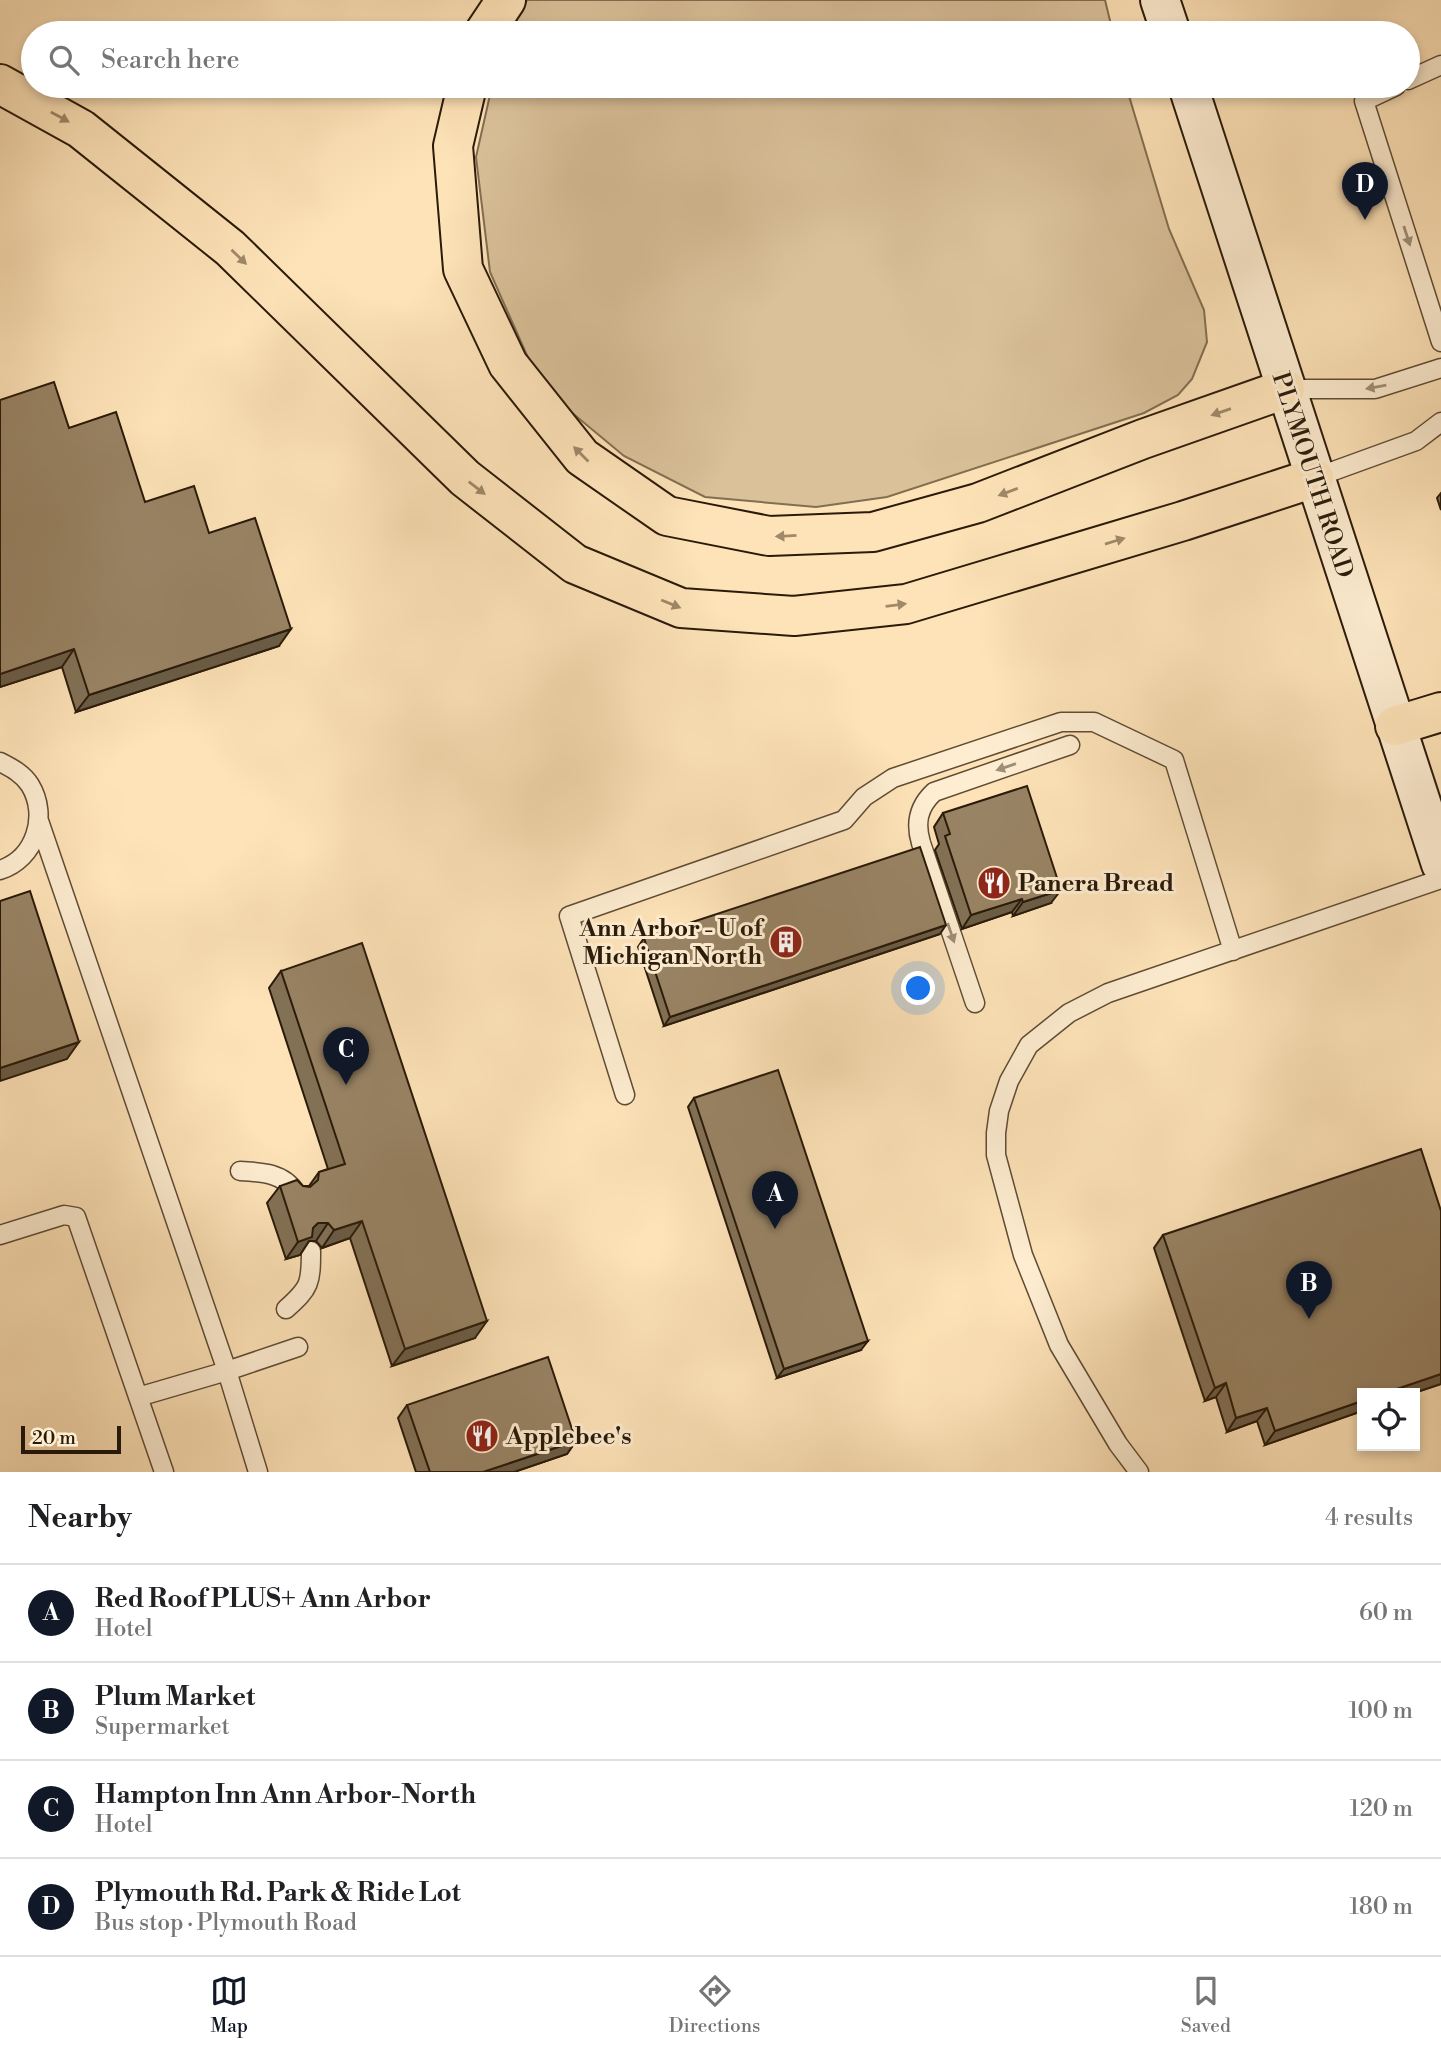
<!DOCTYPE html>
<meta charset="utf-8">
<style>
:root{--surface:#fff;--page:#f6f6f6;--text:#202124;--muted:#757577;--line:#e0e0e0;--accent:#111827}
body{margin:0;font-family:"Libre Bodoni",serif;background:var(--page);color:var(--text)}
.controls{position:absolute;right:21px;bottom:21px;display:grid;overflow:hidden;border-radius:0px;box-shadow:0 4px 10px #0003}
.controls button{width:63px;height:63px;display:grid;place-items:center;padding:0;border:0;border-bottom:2px solid var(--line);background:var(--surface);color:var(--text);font:35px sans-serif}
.scale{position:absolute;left:21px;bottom:18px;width:100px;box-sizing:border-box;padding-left:7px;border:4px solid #2a1a09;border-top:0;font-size:19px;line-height:24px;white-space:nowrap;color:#2a1a09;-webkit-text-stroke:5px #feedd1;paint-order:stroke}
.you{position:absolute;left:919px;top:989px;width:24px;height:24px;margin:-18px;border:5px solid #fff;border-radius:50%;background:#1a73e8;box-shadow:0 0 0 10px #1a73e833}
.badge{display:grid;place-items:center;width:46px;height:46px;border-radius:50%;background:var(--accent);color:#fff;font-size:23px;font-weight:700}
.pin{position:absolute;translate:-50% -58px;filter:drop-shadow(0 2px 4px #0008)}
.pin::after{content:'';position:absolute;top:37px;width:24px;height:21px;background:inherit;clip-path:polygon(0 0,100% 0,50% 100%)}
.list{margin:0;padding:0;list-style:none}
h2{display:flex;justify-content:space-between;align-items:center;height:91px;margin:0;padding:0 28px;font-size:30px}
h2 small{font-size:23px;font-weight:400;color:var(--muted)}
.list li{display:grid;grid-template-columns:46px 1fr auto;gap:21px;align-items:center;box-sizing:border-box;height:98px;padding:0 28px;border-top:2px solid var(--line)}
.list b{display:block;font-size:26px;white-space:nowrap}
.list p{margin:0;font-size:23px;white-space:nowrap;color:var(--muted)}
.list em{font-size:23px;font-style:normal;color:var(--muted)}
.icon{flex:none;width:38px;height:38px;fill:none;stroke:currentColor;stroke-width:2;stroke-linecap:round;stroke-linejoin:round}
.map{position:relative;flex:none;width:1441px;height:1472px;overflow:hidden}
.search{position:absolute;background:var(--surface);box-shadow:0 4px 10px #0003;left:21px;right:21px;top:21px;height:77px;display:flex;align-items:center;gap:18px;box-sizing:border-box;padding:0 24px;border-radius:38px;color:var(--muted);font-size:26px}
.sheet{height:483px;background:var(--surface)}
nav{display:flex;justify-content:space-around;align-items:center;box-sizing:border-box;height:98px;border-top:2px solid var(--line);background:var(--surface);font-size:19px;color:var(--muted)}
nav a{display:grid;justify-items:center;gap:4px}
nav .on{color:var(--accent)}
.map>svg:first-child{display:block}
.green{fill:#dac19a;stroke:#826e52;stroke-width:2}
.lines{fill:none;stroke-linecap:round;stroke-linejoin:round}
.service-casing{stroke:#5f4c35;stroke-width:21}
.secondary-casing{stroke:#2a1a09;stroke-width:42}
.motorway-casing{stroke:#2a1a09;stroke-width:42}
.service{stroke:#feedd1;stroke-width:18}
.secondary{stroke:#feedd1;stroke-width:38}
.motorway{stroke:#fee3b8;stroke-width:38}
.wall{fill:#837156;stroke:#2a1a09;stroke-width:2}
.shaded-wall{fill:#6a5c46;stroke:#2a1a09;stroke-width:2}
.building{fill:#988364;stroke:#2a1a09;stroke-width:2}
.oneway{fill:#9f8969}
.oneway2{fill:#9f8e77}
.labels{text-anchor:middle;stroke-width:6;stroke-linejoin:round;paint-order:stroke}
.street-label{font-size:24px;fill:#2a1a09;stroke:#feedd1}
.poi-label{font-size:24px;font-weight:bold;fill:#2a1a09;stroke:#feedd1;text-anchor:start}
</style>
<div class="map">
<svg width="1441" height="1472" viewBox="0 0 1441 1472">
<rect width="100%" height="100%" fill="#fee3b8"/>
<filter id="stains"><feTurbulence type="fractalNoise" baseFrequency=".00286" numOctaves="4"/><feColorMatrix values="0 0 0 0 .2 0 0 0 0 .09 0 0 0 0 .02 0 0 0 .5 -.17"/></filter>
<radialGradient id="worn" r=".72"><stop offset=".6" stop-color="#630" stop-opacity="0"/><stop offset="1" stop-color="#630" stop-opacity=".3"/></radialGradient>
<!-- green -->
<path class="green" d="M 527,0 L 1105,0 L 1113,33 L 510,33 Z
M 492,86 L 1126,86 L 1169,229 L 1204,310 L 1207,342 L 1192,379 L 1178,395 L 1144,413 L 887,497 L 816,507 L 705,497 L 624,456 L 541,387 L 490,272 L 476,157 Z"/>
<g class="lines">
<defs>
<path id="service" d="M 1408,80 L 1441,65
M 1396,86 L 1364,101 L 1441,342
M 1285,389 L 1375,389 L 1441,368
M 1314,478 L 1416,441 L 1441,422
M 0,762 C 12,768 23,774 30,785 C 49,816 35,859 0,870
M 39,821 L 227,1371 L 258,1472
M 975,1003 L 921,843 C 915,823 918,807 934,792 L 1070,745
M 625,1095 L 569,916 L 844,820 L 864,797 L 893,778 L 1061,722 L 1094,722 L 1174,760 L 1233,951
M 240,1171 C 262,1172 284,1173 296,1193
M 0,1235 L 64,1215 L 76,1217 L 164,1472
M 286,1309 C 310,1288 311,1283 311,1251
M 138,1397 L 227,1371 L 298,1347
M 1139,1472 L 1118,1444 L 1059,1345 L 1023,1255 L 996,1155 L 996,1133 L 999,1111 L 1009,1081 L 1029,1045 L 1069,1013 L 1108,993 L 1441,879"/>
<path id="secondary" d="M 1160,0 L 1171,33
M 1188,86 L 1441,864"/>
<path id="motorway" d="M 484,33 L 506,0
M 0,84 L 81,129 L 230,248 L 465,478 L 575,564 L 681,608 L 794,616 L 906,604 L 1183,521 L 1314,478
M 467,86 L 453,146 L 463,269 L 508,364 L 582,457 L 667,516 L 769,536 L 873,532 L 978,503 L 1143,439 L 1285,389
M 1395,726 L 1441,712"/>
</defs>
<!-- service casing -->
<use href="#service" class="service-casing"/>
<!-- secondary casing -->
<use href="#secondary" class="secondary-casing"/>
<!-- motorway casing -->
<use href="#motorway" class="motorway-casing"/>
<!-- service -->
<use href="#service" class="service"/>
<!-- secondary -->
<use href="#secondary" class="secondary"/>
<!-- motorway -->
<use href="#motorway" class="motorway"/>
</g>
<!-- wall -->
<path class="wall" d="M 0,400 L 69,428 L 145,502 L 209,533 L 279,646 L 76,712 L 62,667 L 0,687 Z
M 1441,493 L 1441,510 L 1437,498 Z
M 943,813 L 1051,903 L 1013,916 L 1012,912 L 962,929 L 935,850 L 939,844 L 934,827 Z
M 940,934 L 664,1026 L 638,947 L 644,938 Z
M 281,971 L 475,1338 L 392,1366 L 350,1238 L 322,1248 L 316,1241 L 309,1241 L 300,1255 L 286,1259 L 267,1203 L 280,1186 L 309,1186 L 319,1172 L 328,1169 L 269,988 Z
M 694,1098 L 861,1350 L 777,1378 L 688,1107 Z
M 1441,1211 L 1441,1384 L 1414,1393 L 1362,1393 L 1362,1411 L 1265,1445 L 1257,1421 L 1227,1432 L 1216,1397 L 1205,1401 L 1154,1248 L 1163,1235 Z
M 407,1405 L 576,1441 L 567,1454 L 514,1472 L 416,1472 L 398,1418 Z"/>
<!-- shaded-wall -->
<path class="shaded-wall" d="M 291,629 L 279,646 L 76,712 L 89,695 Z
M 74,649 L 62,667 L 0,687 L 0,674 Z
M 1061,890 L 1051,903 L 1013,916 L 1023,902 Z
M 1022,899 L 1012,912 L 962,929 L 971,915 Z
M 946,925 L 940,934 L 664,1026 L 670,1017 Z
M 79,1042 L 67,1059 L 0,1081 L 0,1068 Z
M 362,1221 L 350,1238 L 322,1248 L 334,1230 Z
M 318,1223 L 328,1223 L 316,1241 L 309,1241 L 300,1255 L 286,1259 L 298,1242 Z
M 487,1321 L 475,1338 L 392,1366 L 405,1349 Z
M 868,1341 L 861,1350 L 777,1378 L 784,1369 Z
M 1441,1374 L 1441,1384 L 1414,1393 L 1385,1393 Z
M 1226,1383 L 1216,1397 L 1205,1401 L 1215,1388 Z
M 1362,1401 L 1362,1411 L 1265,1445 L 1275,1431 Z
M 1267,1408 L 1257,1421 L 1227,1432 L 1236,1418 Z
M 576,1441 L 567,1454 L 514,1472 L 483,1472 Z"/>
<!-- building -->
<path class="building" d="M 54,382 L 69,428 L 116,412 L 145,502 L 194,486 L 209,533 L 255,518 L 291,629 L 89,695 L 74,649 L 0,674 L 0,400 Z
M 1027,786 L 1061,890 L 1023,902 L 1022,899 L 971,915 L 945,836 L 950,834 L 943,813 Z
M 920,847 L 946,925 L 670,1017 L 644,938 Z
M 30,891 L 79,1042 L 0,1068 L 0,901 Z
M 362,943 L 487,1321 L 405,1349 L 362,1221 L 334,1230 L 328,1223 L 318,1223 L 313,1228 L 312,1237 L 298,1242 L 280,1186 L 297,1180 L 303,1186 L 310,1187 L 318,1180 L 319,1172 L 345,1164 L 281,971 Z
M 778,1070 L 868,1341 L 784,1369 L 694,1098 Z
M 1421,1149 L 1441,1211 L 1441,1374 L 1385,1393 L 1362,1393 L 1362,1401 L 1275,1431 L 1267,1408 L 1236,1418 L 1226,1383 L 1215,1388 L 1163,1235 Z
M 548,1357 L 576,1441 L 483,1472 L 430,1472 L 407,1405 Z"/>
<!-- one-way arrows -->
<defs><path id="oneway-solid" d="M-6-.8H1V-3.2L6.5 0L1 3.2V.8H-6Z" transform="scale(1.75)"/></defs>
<g class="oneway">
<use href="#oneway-solid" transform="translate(60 117) rotate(29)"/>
<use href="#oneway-solid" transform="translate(239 257) rotate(44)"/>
<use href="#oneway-solid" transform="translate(1221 412) rotate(161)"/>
<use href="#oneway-solid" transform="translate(581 454) rotate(-135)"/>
<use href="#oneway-solid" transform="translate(477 488) rotate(38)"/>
<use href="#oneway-solid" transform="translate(1008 492) rotate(159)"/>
<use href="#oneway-solid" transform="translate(786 536) rotate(177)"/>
<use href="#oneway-solid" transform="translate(1115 541) rotate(-17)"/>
<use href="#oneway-solid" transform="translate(671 604) rotate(22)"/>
<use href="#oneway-solid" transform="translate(896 605) rotate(-7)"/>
</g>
<g class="oneway2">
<use href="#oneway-solid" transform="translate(1407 236) rotate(72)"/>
<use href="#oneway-solid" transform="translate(1376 387) rotate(170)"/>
<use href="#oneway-solid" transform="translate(1006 767) rotate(161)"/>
<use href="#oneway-solid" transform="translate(951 933) rotate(71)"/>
</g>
<!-- icons -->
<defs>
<symbol id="restaurant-disc" viewBox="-11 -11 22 22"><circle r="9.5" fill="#8f2418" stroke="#feedd1"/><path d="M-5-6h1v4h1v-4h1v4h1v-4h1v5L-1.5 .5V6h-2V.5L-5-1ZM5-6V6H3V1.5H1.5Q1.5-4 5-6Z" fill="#fff"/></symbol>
<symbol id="building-disc" viewBox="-11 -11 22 22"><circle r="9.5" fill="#8f2418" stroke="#feedd1"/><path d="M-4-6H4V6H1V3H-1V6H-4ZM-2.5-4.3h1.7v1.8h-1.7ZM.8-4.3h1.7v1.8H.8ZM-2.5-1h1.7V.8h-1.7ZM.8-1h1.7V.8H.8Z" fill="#fff"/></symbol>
</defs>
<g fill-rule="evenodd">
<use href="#restaurant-disc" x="975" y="864" width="38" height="38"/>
<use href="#building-disc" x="767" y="923" width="38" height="38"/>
<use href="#restaurant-disc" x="463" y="1417" width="38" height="38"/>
</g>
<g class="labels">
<!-- street labels -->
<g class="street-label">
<text transform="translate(1313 475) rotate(72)" y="8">PLYMOUTH ROAD</text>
</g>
<!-- poi labels -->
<g class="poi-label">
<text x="1018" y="891">Panera Bread</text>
<text x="762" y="936" text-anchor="end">Ann Arbor - U of<tspan x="762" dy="28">Michigan North</tspan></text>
<text x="506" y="1444">Applebee's</text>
</g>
</g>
<rect width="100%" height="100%" filter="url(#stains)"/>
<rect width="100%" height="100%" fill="url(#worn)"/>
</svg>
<div class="controls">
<button><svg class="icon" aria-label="locate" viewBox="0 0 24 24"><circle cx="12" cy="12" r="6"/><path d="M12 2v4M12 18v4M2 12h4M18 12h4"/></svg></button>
</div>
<div class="scale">20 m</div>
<div class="you"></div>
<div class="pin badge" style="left:775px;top:1229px">A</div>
<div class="pin badge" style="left:1309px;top:1319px">B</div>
<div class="pin badge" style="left:346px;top:1085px">C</div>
<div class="pin badge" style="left:1365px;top:220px">D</div>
<div class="search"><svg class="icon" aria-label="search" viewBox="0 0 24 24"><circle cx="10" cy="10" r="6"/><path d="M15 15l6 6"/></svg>Search here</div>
</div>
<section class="sheet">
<h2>Nearby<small>4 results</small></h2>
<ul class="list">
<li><span class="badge">A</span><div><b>Red Roof PLUS+ Ann Arbor</b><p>Hotel</p></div><em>60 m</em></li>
<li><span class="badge">B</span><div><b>Plum Market</b><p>Supermarket</p></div><em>100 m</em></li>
<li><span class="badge">C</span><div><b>Hampton Inn Ann Arbor-North</b><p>Hotel</p></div><em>120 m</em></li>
<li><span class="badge">D</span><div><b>Plymouth Rd. Park &amp; Ride Lot</b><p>Bus stop · Plymouth Road</p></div><em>180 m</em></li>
</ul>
</section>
<nav>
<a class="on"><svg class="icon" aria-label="map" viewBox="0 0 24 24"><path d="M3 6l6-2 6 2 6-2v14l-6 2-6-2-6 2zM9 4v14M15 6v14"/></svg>Map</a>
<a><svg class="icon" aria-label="directions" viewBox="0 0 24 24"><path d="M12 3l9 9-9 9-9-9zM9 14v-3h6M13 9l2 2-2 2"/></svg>Directions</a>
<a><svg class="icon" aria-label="saved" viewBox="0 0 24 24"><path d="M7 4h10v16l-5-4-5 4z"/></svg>Saved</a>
</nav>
